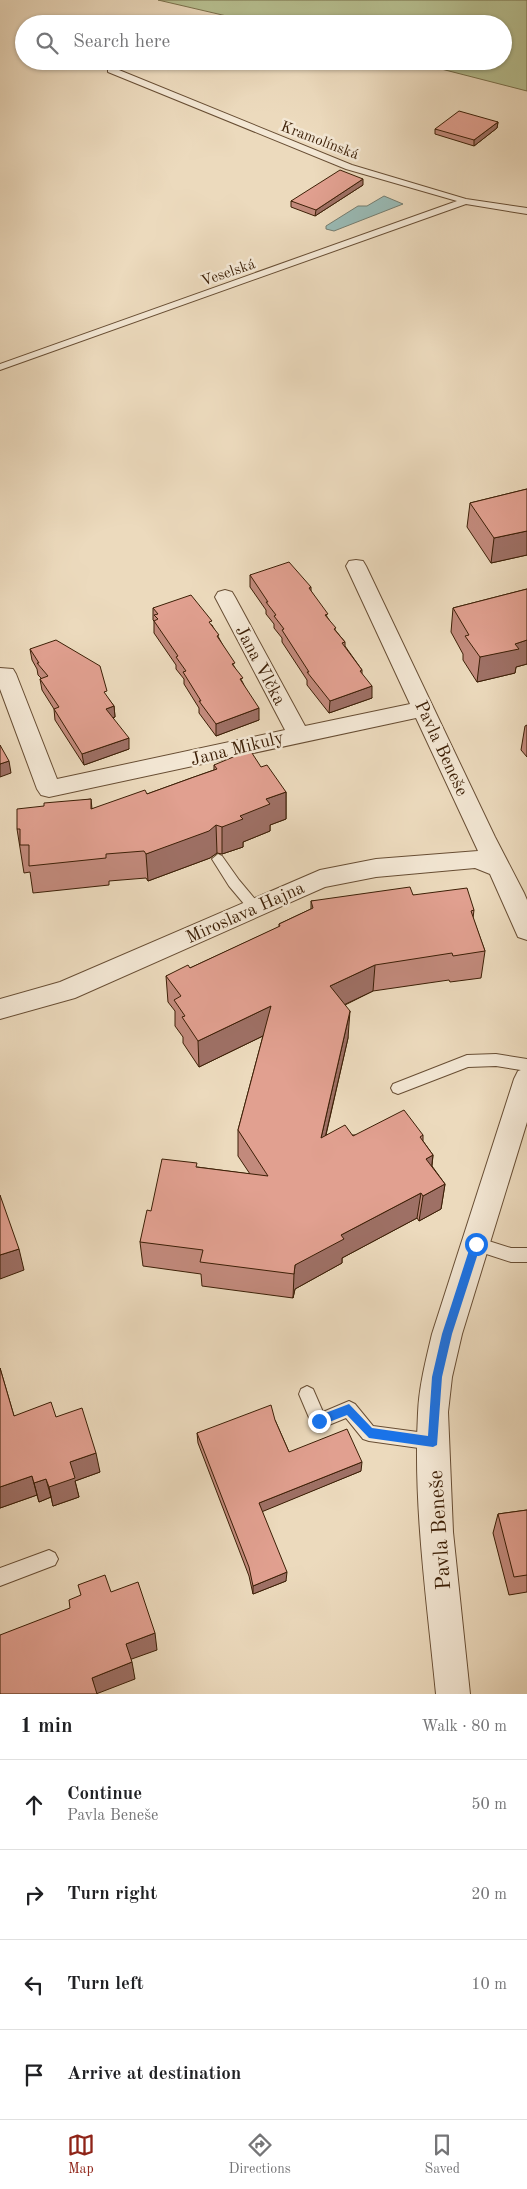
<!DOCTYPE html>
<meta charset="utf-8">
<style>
:root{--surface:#fff;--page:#f2f2f2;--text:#202124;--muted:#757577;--line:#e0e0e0;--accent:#8f2418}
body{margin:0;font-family:"Old Standard TT",serif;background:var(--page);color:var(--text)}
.stop{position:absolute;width:15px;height:15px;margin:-11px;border:4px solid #1a73e8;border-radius:50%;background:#fff}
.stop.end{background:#1a73e8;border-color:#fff;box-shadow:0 1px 5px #0008}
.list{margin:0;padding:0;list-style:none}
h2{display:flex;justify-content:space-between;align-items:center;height:65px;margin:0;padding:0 20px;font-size:21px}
h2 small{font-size:16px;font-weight:400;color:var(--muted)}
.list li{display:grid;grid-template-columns:32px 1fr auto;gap:15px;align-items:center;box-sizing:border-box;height:90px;padding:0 20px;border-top:1px solid var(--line)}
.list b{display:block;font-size:19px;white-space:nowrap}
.list p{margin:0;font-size:16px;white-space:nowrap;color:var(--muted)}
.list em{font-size:16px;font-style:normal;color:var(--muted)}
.icon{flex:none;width:28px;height:28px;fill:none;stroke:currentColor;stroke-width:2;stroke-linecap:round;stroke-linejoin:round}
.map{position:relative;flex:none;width:527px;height:1694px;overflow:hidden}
.search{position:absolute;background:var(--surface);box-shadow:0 1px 4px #0004;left:15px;right:15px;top:15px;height:55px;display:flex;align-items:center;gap:12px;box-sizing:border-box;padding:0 18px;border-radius:28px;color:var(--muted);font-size:19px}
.sheet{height:425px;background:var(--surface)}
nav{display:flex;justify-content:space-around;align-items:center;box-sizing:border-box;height:70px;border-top:1px solid var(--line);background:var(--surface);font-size:14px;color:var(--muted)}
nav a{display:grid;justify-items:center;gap:2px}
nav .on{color:var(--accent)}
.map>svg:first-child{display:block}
.green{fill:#b7c091;stroke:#7a704c}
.water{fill:#99bab5;stroke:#747c6f}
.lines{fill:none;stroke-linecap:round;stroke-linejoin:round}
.service-casing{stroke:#684e34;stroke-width:2}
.minor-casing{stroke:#684e34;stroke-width:2}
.service{fill:#f3e7d4;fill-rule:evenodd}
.minor{fill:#f3e7d4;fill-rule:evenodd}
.wall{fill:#c28a7c;stroke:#3c1f06}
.shaded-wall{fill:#9e7065;stroke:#3c1f06}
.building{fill:#e1a090;stroke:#3c1f06}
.route{fill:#1a73e8}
.labels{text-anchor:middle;stroke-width:5;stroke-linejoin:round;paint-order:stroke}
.far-street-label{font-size:15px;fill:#3c1f06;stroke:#f3e7d4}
.street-label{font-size:18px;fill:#3c1f06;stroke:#f3e7d4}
.near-street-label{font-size:21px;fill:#3c1f06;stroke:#f3e7d4}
</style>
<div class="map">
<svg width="527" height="1694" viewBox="0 0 527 1694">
<rect width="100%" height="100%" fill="#ecdabd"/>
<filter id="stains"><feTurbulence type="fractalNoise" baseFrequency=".004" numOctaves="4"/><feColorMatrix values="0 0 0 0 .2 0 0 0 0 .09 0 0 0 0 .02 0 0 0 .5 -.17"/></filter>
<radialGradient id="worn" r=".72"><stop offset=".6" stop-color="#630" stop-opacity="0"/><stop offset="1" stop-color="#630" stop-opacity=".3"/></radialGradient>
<!-- green -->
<path class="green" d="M 158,0 L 527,0 L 527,91 L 410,61 L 503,61 L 503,24 L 261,24 Z"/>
<!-- water -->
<path class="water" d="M 384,196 L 403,204 L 334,231 L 326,229 L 326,226 L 358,206 L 367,206 Z"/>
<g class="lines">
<defs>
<path id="service" d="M 108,68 L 114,68 L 352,165 L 466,199 L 527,208 L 527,214 L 466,204 L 0,370 L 0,364 L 457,201 L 346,169 L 108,72 Z
M 218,854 L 222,856 L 239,880 L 260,905 L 261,908 L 260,911 L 250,911 L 229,886 L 212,859 Z
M 496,1054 L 527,1059 L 527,1071 L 496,1066 L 468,1067 L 398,1094 L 393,1092 L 391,1088 L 393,1084 L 467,1055 Z
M 476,1237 L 511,1248 L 527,1248 L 527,1262 L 511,1262 L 471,1249 L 468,1244 L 471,1239 Z
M 307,1386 L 313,1389 L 323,1412 L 349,1401 L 355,1404 L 373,1426 L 433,1434 L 439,1436 L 441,1442 L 439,1448 L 433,1450 L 369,1441 L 363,1439 L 346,1418 L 319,1429 L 313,1427 L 299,1394 L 301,1389 Z
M 49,1550 L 55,1553 L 58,1559 L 55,1565 L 0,1586 L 0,1568 Z"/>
<path id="minor" d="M 356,560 L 363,561 L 366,566 L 495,837 L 524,893 L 527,900 L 527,940 L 518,937 L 490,874 L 475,868 L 376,877 L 325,887 L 75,998 L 0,1019 L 0,999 L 60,982 L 320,870 L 376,859 L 478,851 L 416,718 L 49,797 L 41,795 L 37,789 L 0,689 L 0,668 L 13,669 L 16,674 L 57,779 L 285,730 L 215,597 L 218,592 L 225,590 L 232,592 L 235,597 L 305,726 L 410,704 L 346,566 L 349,561 Z
M 527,1068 L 527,1122 L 462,1334 L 452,1377 L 448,1412 L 453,1532 L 470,1694 L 436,1694 C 427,1601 413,1506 418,1413 C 419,1386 426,1360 432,1334 L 514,1079 L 518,1071 Z"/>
</defs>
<!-- service casing -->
<use href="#service" class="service-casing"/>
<!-- minor casing -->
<use href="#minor" class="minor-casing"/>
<!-- service -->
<use href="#service" class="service"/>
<!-- minor -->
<use href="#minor" class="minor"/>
</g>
<!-- wall -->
<path class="wall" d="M 498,122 L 497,128 L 474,146 L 435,134 L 435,129 Z
M 363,185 L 315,216 L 291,207 L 291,201 Z
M 527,489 L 527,555 L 491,563 L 467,527 L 470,503 Z
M 250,575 L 311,587 L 311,591 L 336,631 L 345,642 L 345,646 L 362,670 L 362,674 L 372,698 L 329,713 L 307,685 L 307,680 L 282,642 L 282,638 L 274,628 L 274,624 L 266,614 L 266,610 L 250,587 Z
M 527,589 L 527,664 L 516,667 L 515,673 L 477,682 L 463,660 L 463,654 L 451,632 L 453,608 Z
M 153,608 L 212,625 L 243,683 L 259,720 L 216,736 L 199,713 L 199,708 L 184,684 L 184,679 L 176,669 L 176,665 L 154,633 L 154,621 L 153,620 Z
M 30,649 L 107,697 L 114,706 L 115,717 L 113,718 L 129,749 L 84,765 L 55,720 L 54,709 L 42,690 L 40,679 L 42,679 L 38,675 L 37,669 L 32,660 Z
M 527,725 L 527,757 L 521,750 L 525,726 Z
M 214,765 L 261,767 L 286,792 L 286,819 L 270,825 L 270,831 L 243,842 L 243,847 L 222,854 L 217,853 L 210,858 L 148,881 L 146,878 L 109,881 L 109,885 L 33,893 L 30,872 L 24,873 L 17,829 L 44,806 L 91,799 L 92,809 L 147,794 L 194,777 L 214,770 Z
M 413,895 L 474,910 L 473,918 L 485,951 L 481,978 L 450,982 L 449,980 L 373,991 L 345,1005 L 348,1038 L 326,1135 L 423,1135 L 423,1141 L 433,1155 L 432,1166 L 445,1184 L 441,1209 L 419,1221 L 417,1218 L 342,1258 L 342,1263 L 295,1289 L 293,1298 L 202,1286 L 201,1274 L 143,1266 L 140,1242 L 151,1211 L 197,1167 L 250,1174 L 238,1156 L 238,1130 L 263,1036 L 199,1067 L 183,1043 L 183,1037 L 175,1026 L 175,1011 L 168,1002 L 166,976 L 190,968 L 279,927 L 279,924 L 311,909 L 311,901 Z
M 0,1368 L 14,1416 L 56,1417 L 100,1472 L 75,1481 L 79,1497 L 53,1506 L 51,1497 L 39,1502 L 37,1495 L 0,1508 Z
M 275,1420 L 289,1452 L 361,1471 L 262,1511 L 286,1581 L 253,1594 L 249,1576 L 198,1443 L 197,1433 Z
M 527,1510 L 527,1592 L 509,1595 L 493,1533 L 498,1514 Z"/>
<!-- shaded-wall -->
<path class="shaded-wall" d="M 498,122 L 497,128 L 474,146 L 474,140 Z
M 363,179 L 363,185 L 315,216 L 316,210 Z
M 527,531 L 527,555 L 491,563 L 494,538 Z
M 527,640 L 527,664 L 516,667 L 515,673 L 477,682 L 480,657 L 515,644 Z
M 372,686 L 372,698 L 329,713 L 330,701 Z
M 114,706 L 115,717 L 107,720 L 106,709 Z
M 259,708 L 259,720 L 216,736 L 216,724 Z
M 129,738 L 129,749 L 84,765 L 82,754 Z
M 9,761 L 11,773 L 0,777 L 0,764 Z
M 286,792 L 286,819 L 270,825 L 270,831 L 243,842 L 243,847 L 222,854 L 222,827 L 266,799 Z
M 216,825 L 217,853 L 210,858 L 148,881 L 146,854 Z
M 375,965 L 373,991 L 329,1012 L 330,986 Z
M 271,1006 L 271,1032 L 199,1067 L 198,1041 Z
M 350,1011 L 348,1038 L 319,1164 L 321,1138 Z
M 433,1155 L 430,1180 L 426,1159 Z
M 445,1184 L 441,1209 L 419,1221 L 423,1196 Z
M 421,1193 L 417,1218 L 342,1258 L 342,1263 L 295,1289 L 293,1298 L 294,1274 L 295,1265 L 341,1235 Z
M 19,1249 L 24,1270 L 0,1279 L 0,1255 Z
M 96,1453 L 100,1472 L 75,1481 L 79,1497 L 53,1506 L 49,1487 L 70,1462 Z
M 362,1462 L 361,1471 L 259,1513 L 259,1503 Z
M 32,1476 L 37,1495 L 0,1508 L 0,1487 Z
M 46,1479 L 51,1497 L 39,1502 L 34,1483 Z
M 287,1572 L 286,1581 L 253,1594 L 253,1586 Z
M 155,1633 L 157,1650 L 129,1660 L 126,1644 Z
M 132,1662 L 135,1679 L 96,1694 L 92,1678 Z"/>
<!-- building -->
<path class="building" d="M 459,111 L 498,122 L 474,140 L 435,129 Z
M 340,170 L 363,179 L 316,210 L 291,201 Z
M 527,489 L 527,531 L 494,538 L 470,503 Z
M 289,562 L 311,587 L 309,588 L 328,614 L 325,615 L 336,628 L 334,629 L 345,642 L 342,643 L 362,670 L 360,671 L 372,686 L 330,701 L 307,672 L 309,672 L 282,630 L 284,629 L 274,616 L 276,615 L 266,602 L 268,602 L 250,575 Z
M 527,589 L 527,640 L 515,644 L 519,649 L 480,657 L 465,636 L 469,635 L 453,608 Z
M 191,595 L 212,621 L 209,622 L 219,635 L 217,636 L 235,663 L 232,664 L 243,678 L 240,679 L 259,708 L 216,724 L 199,701 L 201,701 L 183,672 L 186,671 L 176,657 L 178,656 L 154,621 L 158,619 L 154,615 L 158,614 L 153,608 Z
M 56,640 L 100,666 L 107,691 L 104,692 L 114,706 L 106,709 L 129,738 L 82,754 L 54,709 L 59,707 L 40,679 L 48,676 L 37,663 L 39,663 L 30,649 Z
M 0,745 L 9,761 L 0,764 Z
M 250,750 L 261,767 L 267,765 L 286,792 L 266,799 L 270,804 L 240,816 L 243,819 L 222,827 L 216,825 L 209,831 L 146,854 L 144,851 L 106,854 L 106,858 L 29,866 L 29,845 L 20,845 L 20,829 L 17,829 L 17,809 L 44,806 L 44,803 L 91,799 L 91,809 L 145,790 L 147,794 L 194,777 L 217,769 L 214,765 Z
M 410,887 L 413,895 L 467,888 L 474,910 L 471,911 L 485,951 L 453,956 L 452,953 L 375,965 L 330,986 L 350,1011 L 321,1138 L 345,1125 L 353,1136 L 404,1110 L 423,1135 L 420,1137 L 433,1155 L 426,1159 L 445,1184 L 423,1196 L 421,1193 L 341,1235 L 344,1239 L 295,1265 L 294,1274 L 200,1262 L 203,1250 L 140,1242 L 147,1210 L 151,1211 L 162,1159 L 197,1163 L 196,1167 L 268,1176 L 238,1130 L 271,1006 L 198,1041 L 182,1017 L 185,1016 L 174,1000 L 181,996 L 166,976 L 188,965 L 190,968 L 280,926 L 279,924 L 313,908 L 311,901 Z
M 0,1195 L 19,1249 L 0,1255 Z
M 0,1368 L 14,1416 L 51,1402 L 56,1417 L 82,1408 L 96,1453 L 70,1462 L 75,1478 L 49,1487 L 46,1479 L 34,1483 L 32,1476 L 0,1487 Z
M 271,1405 L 275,1420 L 289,1452 L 347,1429 L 362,1462 L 259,1503 L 287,1572 L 253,1586 L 249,1567 L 197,1433 Z
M 527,1510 L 527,1575 L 514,1577 L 498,1514 Z
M 105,1575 L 111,1592 L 138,1582 L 155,1633 L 126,1644 L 132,1662 L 92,1678 L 97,1694 L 0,1694 L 0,1635 L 70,1608 L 69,1600 L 81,1595 L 78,1585 Z"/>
<!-- route -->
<path class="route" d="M 476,1239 L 481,1244 L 452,1334 L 442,1377 L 437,1445 L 433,1447 L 369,1438 L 347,1415 L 319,1426 L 315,1424 L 315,1417 L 349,1404 L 372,1428 L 428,1436 L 432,1377 L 442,1334 L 471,1244 Z"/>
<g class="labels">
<!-- far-street labels -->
<g class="far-street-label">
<text transform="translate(320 140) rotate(21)" y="5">Kramolínská</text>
<text transform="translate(228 272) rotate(-19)" y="5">Veselská</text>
</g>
<!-- street labels -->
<g class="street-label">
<text transform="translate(261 665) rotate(62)" y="6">Jana Vlčka</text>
<text transform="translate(237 748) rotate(-14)" y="6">Jana Mikuly</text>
<text transform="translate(442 748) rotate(65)" y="6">Pavla Beneše</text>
<text transform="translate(245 912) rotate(-24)" y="6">Miroslava Hajna</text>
</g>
<!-- near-street labels -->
<g class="near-street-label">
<text transform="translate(439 1530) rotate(-94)" y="7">Pavla Beneše</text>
</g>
</g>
<rect width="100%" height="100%" filter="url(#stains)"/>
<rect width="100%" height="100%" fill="url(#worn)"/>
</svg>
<div class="stop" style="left:476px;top:1244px"></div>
<div class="stop end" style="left:319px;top:1421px"></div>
<div class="search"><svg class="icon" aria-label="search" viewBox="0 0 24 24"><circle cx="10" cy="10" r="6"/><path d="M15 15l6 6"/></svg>Search here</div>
</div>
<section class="sheet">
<h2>1 min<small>Walk · 80 m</small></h2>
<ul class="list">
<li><svg class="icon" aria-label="ahead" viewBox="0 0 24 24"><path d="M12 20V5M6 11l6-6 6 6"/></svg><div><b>Continue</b><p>Pavla Beneše</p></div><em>50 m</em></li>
<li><svg class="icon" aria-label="right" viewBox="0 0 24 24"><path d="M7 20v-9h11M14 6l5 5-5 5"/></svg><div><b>Turn right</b></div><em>20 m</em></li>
<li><svg class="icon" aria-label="left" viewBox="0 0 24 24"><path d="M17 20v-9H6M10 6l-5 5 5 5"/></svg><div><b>Turn left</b></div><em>10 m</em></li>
<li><svg class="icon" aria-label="arrive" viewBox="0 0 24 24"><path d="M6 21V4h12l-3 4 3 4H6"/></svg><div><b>Arrive at destination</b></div></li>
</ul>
</section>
<nav>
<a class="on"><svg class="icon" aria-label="map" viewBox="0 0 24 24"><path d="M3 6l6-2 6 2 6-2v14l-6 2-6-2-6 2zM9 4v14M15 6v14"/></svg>Map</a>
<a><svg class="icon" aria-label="directions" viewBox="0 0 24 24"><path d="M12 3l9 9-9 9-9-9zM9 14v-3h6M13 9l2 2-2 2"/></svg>Directions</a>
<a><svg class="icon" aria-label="saved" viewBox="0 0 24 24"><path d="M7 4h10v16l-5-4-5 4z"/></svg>Saved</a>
</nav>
